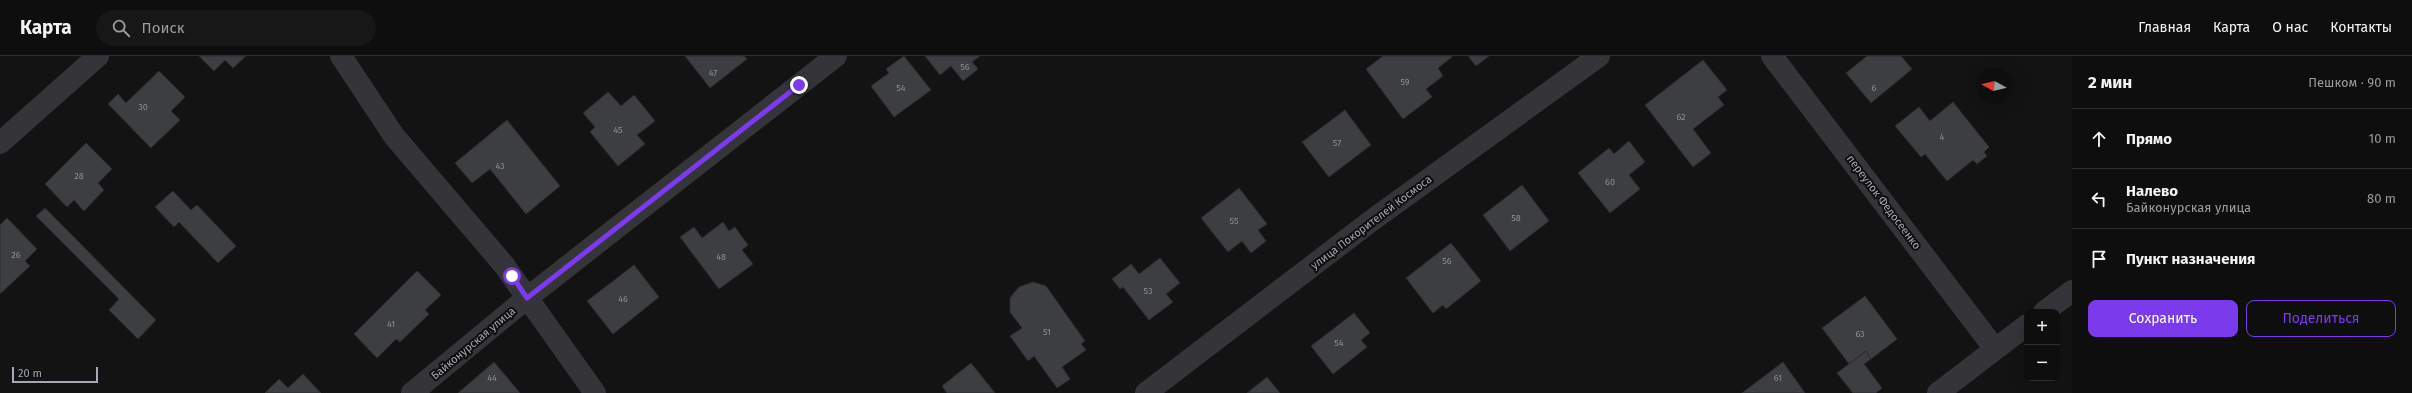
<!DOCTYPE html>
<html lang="ru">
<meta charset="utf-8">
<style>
:root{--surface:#0e0e0f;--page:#171718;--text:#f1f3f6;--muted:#9b9c9e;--line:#2e2e2f;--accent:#7c3aed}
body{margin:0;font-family:"Fira Sans",sans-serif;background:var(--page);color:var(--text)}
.controls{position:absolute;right:12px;bottom:12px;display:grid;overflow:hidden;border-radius:8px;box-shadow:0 4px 16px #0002}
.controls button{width:36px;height:36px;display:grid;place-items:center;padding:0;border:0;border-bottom:1px solid var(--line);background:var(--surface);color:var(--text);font:20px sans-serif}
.compass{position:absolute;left:1976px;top:12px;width:36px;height:36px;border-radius:50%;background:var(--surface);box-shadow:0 4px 16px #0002;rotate:278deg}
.scale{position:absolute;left:12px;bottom:10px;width:86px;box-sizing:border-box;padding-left:4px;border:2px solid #a5a9b4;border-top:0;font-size:11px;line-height:14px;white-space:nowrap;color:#a5a9b4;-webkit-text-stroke:3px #0e0e0f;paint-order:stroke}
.stop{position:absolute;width:12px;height:12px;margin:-9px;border:3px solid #7c3aed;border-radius:50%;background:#fff}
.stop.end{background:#7c3aed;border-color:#fff;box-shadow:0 1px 4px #0008}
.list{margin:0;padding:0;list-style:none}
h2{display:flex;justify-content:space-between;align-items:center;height:52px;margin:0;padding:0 16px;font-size:17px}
h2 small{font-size:13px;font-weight:400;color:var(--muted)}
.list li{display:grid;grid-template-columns:26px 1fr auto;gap:12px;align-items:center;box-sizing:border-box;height:60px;padding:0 16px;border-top:1px solid var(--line)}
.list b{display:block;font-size:15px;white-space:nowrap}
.list p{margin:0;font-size:13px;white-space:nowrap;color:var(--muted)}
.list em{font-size:13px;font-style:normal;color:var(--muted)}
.actions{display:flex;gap:8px;padding:12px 16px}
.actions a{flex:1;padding:9px 0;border:1px solid var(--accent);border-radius:8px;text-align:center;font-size:14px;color:var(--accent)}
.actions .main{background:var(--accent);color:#fff}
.icon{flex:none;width:22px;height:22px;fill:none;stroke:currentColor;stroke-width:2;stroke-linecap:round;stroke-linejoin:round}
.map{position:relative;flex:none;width:2072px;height:337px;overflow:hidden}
header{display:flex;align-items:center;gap:24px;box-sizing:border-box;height:56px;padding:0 20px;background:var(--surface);border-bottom:1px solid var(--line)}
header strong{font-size:19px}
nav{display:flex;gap:22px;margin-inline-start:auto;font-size:14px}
.search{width:280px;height:36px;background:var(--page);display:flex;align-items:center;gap:10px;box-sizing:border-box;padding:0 14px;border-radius:22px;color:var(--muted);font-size:15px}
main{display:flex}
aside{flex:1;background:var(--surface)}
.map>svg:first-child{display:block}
.building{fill:#3d3e41;stroke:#2d2d30}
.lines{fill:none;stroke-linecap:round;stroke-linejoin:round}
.minor{stroke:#343439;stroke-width:22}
.route{stroke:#7c3aed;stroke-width:5}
.labels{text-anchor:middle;stroke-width:4;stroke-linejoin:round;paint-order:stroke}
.number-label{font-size:9px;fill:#8b8e97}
.street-label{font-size:11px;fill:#a5a9b4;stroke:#0e0e0f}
</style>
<header>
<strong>Карта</strong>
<div class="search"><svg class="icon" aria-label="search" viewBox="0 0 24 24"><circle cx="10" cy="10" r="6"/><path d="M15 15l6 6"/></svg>Поиск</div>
<nav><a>Главная</a><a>Карта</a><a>О нас</a><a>Контакты</a></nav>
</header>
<main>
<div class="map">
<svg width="2072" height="337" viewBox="0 0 2072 337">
<rect width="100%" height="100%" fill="#131314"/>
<!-- building -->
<path class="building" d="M 199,0 L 246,0 L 233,12 L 225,4 L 214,15 Z
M 685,0 L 744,0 L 747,3 L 710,32 Z
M 904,0 L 931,34 L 894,61 L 871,30 L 889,17 L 886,13 Z
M 925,0 L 980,0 L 972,6 L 978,13 L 963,25 L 951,10 L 940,19 Z
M 1383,0 L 1452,0 L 1452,1 L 1438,12 L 1443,20 L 1426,33 L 1432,41 L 1403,63 L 1366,13 Z
M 1468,0 L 1489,0 L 1476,10 Z
M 1867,0 L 1901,0 L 1912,13 L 1871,47 L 1846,17 Z
M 1703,4 L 1727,34 L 1718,41 L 1724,49 L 1693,73 L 1711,97 L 1693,111 L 1645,49 Z
M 159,15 L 185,41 L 171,55 L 180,64 L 151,92 L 108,48 L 118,38 L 126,47 Z
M 608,36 L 621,50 L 634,39 L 655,65 L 637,79 L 645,88 L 618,110 L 590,76 L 595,71 L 583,57 Z
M 1953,46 L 1989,91 L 1984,96 L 1987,100 L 1977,108 L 1973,104 L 1947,125 L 1925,98 L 1921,101 L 1895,70 L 1919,51 L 1930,65 Z
M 1345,54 L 1371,89 L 1329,121 L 1302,86 Z
M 507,64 L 560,130 L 526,158 L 490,113 L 472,127 L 455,107 Z
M 1629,85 L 1645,106 L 1629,119 L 1640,133 L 1610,157 L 1578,117 L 1609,92 L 1614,98 Z
M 86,87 L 112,113 L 98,127 L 104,134 L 84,155 L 74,144 L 67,151 L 45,128 Z
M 1522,129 L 1549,165 L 1510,195 L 1483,159 Z
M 1239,132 L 1267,168 L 1258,174 L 1266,185 L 1251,197 L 1242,185 L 1228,196 L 1201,162 Z
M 173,135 L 191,154 L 197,149 L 236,190 L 218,207 L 179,166 L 174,171 L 155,151 Z
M 45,152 L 156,264 L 138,283 L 109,254 L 119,243 L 36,160 Z
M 7,162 L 37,193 L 25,205 L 30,210 L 0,238 L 0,169 Z
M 723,166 L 729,175 L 735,171 L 748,189 L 742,194 L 753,208 L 719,233 L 680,181 L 694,171 L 702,182 Z
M 1451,187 L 1481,225 L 1446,253 L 1443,249 L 1433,257 L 1406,222 Z
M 1160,202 L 1180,227 L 1166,238 L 1173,246 L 1149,264 L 1123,231 L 1120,233 L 1112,223 L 1131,208 L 1139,218 Z
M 634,209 L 659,241 L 613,278 L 587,245 Z
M 417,215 L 441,239 L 425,254 L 429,258 L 400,286 L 396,283 L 377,302 L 354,278 Z
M 1033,226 L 1046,230 L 1085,285 L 1081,288 L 1086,294 L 1062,311 L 1070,323 L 1057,332 L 1034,300 L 1028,305 L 1010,280 L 1022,272 L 1010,256 L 1010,242 L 1019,231 Z
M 1865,240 L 1897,283 L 1871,303 L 1866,295 L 1849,308 L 1822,272 Z
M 1354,257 L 1370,277 L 1361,284 L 1367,291 L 1333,318 L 1311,290 Z
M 1866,295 L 1871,303 L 1864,308 L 1882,332 L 1876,337 L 1853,337 L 1837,317 Z
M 494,306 L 520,337 L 458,337 Z
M 1783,306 L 1805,337 L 1742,337 Z
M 971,307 L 995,337 L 947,337 L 942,330 Z
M 303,318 L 321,337 L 265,337 L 279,323 L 288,332 Z
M 1267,321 L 1280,337 L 1247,337 Z"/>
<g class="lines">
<!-- minor -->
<path class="minor" d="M 341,0 L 394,80 L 504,209 L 595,337
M 1772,0 L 1995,293
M 0,87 L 98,0
M 2044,256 L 2072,235
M 412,337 L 527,242 L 836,0
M 1146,337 L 1371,165 L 1599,0
M 1938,337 L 2027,269"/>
</g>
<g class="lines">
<!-- route -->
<path class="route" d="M 512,220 L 527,242 L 799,29"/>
</g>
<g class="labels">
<!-- number labels -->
<g class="number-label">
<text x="965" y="14">56</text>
<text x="713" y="20">47</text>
<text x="1405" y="29">59</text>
<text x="901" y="35">54</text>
<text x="1874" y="35">6</text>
<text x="143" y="54">30</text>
<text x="1681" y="64">62</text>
<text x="618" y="77">45</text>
<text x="1942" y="84">4</text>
<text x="1337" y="90">57</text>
<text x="500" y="113">43</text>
<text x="79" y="123">28</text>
<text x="1610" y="129">60</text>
<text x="1516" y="165">58</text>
<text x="1234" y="168">55</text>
<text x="16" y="202">26</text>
<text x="721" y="204">48</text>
<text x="1447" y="208">56</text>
<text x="1148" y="238">53</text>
<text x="623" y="246">46</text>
<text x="391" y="271">41</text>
<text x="1047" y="279">51</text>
<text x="1860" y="281">63</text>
<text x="1339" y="290">54</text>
<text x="492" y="325">44</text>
<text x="1778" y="325">61</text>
</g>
<!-- street labels -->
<g class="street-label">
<text transform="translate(1884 146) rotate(53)" y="4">переулок Федосеенко</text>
<text transform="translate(1371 166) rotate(-37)" y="4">улица Покорителей Космоса</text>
<text transform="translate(473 287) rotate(-40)" y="4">Байконурская улица</text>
</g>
</g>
</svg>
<div class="controls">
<button>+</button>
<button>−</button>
</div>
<svg class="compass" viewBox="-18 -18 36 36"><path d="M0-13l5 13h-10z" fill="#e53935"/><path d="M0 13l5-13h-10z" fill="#9b9c9e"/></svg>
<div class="scale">20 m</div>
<div class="stop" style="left:512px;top:220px"></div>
<div class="stop end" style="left:799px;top:29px"></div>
</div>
<aside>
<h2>2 мин<small>Пешком · 90 m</small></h2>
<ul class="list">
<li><svg class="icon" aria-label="ahead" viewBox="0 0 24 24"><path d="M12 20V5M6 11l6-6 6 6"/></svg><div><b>Прямо</b></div><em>10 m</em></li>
<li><svg class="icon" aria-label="left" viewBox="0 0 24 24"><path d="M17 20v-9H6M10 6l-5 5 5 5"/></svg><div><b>Налево</b><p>Байконурская улица</p></div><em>80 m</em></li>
<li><svg class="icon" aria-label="arrive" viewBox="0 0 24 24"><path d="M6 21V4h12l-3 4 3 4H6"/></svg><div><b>Пункт назначения</b></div></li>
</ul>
<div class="actions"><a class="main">Сохранить</a><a>Поделиться</a></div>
</aside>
</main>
